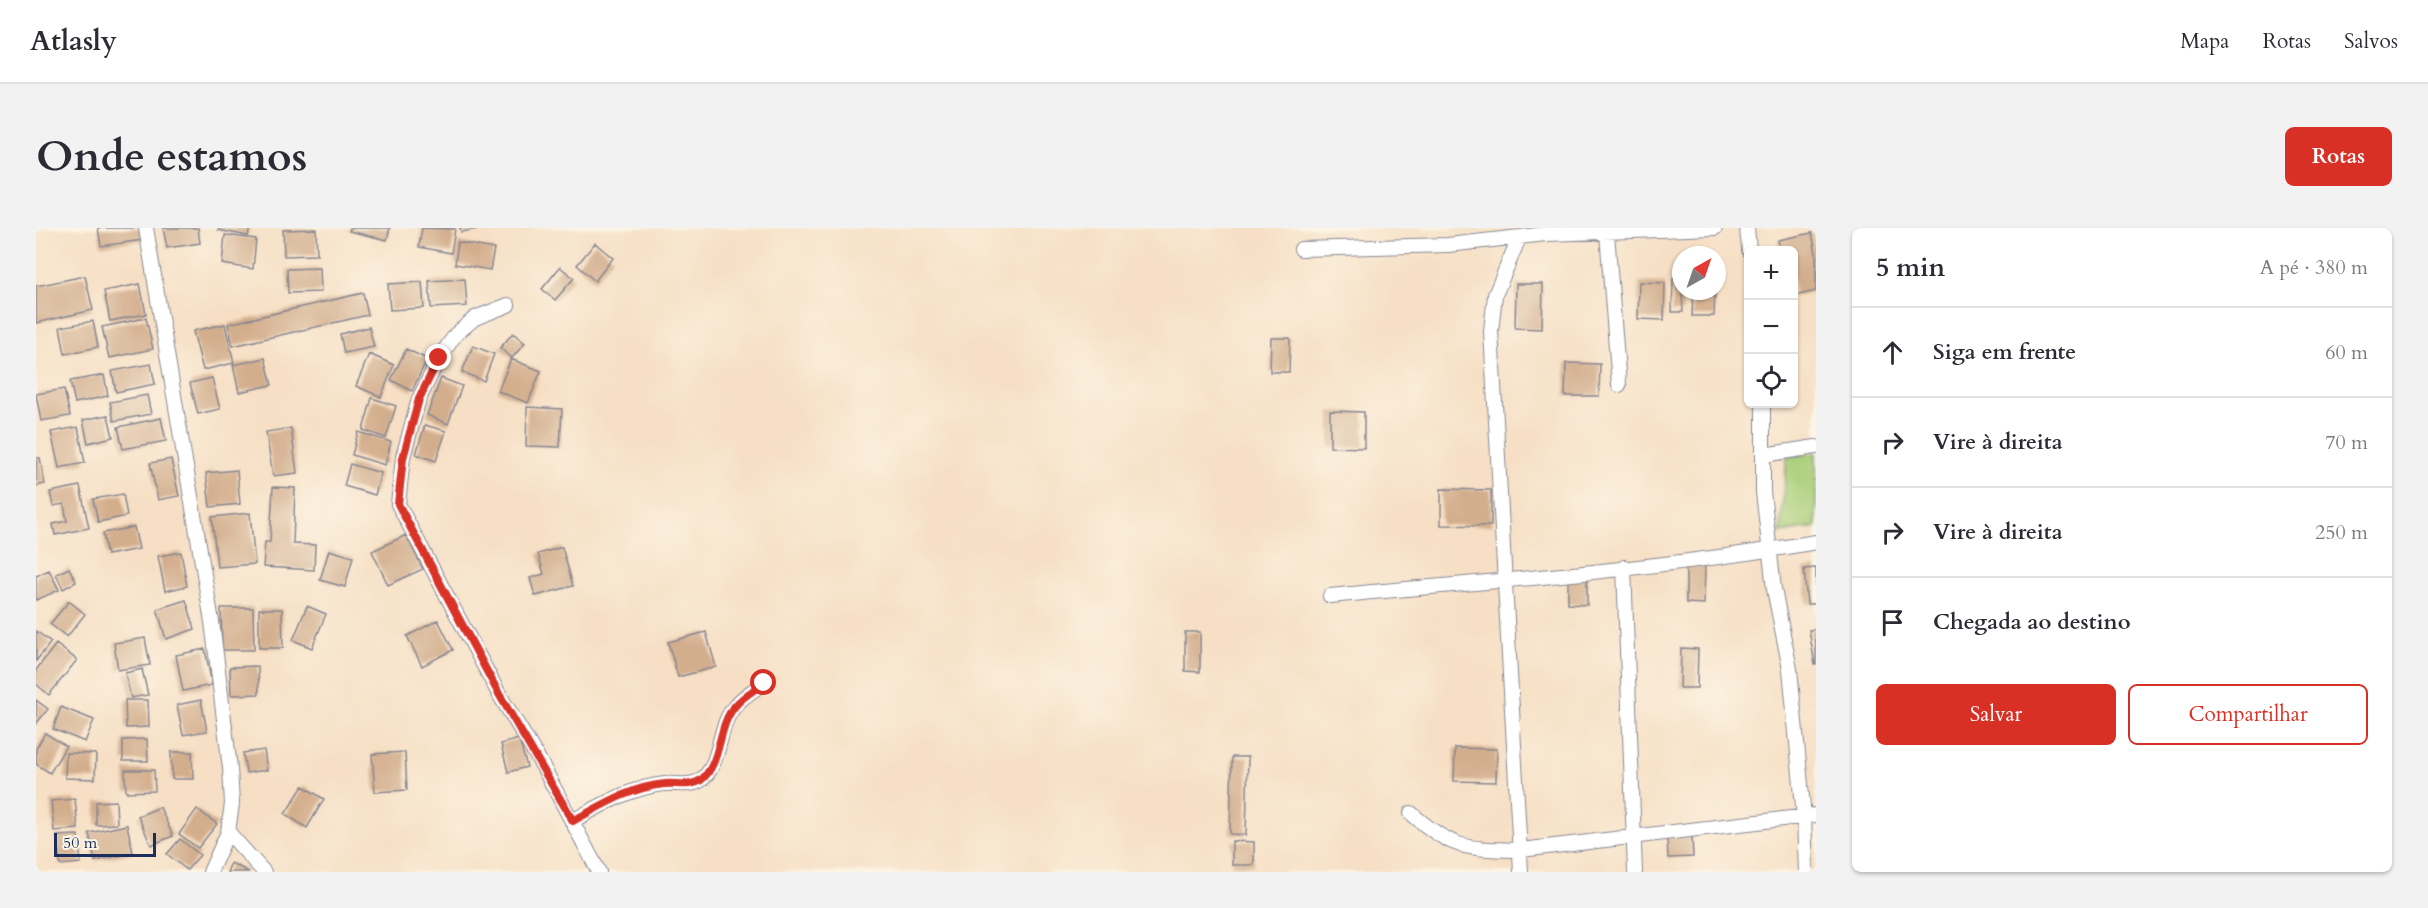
<!DOCTYPE html>
<html lang="pt">
<meta charset="utf-8">
<style>
:root{--surface:#fff;--page:#f2f2f3;--text:#2b2b33;--muted:#7c7c81;--line:#e1e1e2;--accent:#d93025}
body{margin:0;font-family:Cardo,serif;background:var(--page);color:var(--text)}
.controls{position:absolute;right:18px;top:18px;display:grid;overflow:hidden;border-radius:9px;box-shadow:0 2px 4px #0004}
.controls button{width:54px;height:54px;display:grid;place-items:center;padding:0;border:0;border-bottom:2px solid var(--line);background:var(--surface);color:var(--text);font:30px sans-serif}
.compass{position:absolute;left:1636px;top:18px;width:54px;height:54px;border-radius:50%;background:var(--surface);box-shadow:0 2px 4px #0004;rotate:40deg}
.scale{position:absolute;left:18px;bottom:15px;width:102px;box-sizing:border-box;padding-left:6px;border:3px solid #1b2f5e;border-top:0;font-size:16px;line-height:21px;white-space:nowrap;color:#1b2f5e;-webkit-text-stroke:4px #fcf5e5;paint-order:stroke}
.stop{position:absolute;width:18px;height:18px;margin:-14px;border:4px solid #d93025;border-radius:50%;background:#fff}
.stop.end{background:#d93025;border-color:#fff;box-shadow:0 2px 6px #0008}
.list{margin:0;padding:0;list-style:none}
h2{display:flex;justify-content:space-between;align-items:center;height:78px;margin:0;padding:0 24px;font-size:26px}
h2 small{font-size:20px;font-weight:400;color:var(--muted)}
.list li{display:grid;grid-template-columns:39px 1fr auto;gap:18px;align-items:center;box-sizing:border-box;height:90px;padding:0 24px;border-top:2px solid var(--line)}
.list b{display:block;font-size:22px;white-space:nowrap}
.list em{font-size:20px;font-style:normal;color:var(--muted)}
.actions{display:flex;gap:12px;padding:18px 24px}
.actions a{flex:1;padding:14px 0;border:2px solid var(--accent);border-radius:9px;text-align:center;font-size:21px;color:var(--accent)}
.actions .main{background:var(--accent);color:#fff}
.icon{flex:none;width:33px;height:33px;fill:none;stroke:currentColor;stroke-width:2;stroke-linecap:round;stroke-linejoin:round}
.map{position:relative;flex:none;width:1780px;height:644px;overflow:hidden;border-radius:9px}
header{display:flex;align-items:center;gap:36px;box-sizing:border-box;height:84px;padding:0 30px;background:var(--surface);border-bottom:2px solid var(--line)}
header strong{font-size:28px}
nav{display:flex;gap:33px;margin-inline-start:auto;font-size:21px}
.intro{display:flex;align-items:center;justify-content:space-between;box-sizing:border-box;height:144px;padding:0 36px}
h1{margin:0;font-size:42px}
.button{padding:15px 27px;border-radius:9px;background:var(--accent);color:#fff;font-size:21px;font-weight:700}
main{display:flex;gap:36px;padding:0 36px}
aside{flex:1;background:var(--surface);border-radius:9px;box-shadow:0 2px 4px #0004}
.map>svg:first-child{display:block}
.green{fill:#a7cd77;stroke:#617e6a;stroke-width:1.5}
.building{fill:#d3ae8d}
.lines{fill:none;stroke-linecap:round;stroke-linejoin:round}
.street-casing{stroke:#888791;stroke-width:16}
.street{stroke:#fff;stroke-width:14}
.route{stroke:#d93025;stroke-width:8}
</style>
<header>
<strong>Atlasly</strong>
<nav><a>Mapa</a><a>Rotas</a><a>Salvos</a></nav>
</header>
<div class="intro"><h1>Onde estamos</h1><a class="button">Rotas</a></div>
<main>
<div class="map">
<svg width="1780" height="644" viewBox="0 0 1780 644">
<rect width="100%" height="100%" fill="#fcf5e5"/>
<filter id="ink" filterUnits="userSpaceOnUse"><feTurbulence type="fractalNoise" baseFrequency=".0167" numOctaves="2"/><feDisplacementMap in="SourceGraphic" scale="12" xChannelSelector="R" yChannelSelector="G"/><feConvolveMatrix kernelMatrix="1 2 1 2 8 2 1 2 1" color-interpolation-filters="sRGB"/></filter>
<filter id="wash" filterUnits="userSpaceOnUse"><feTurbulence type="fractalNoise" baseFrequency=".008" numOctaves="4" result="noise"/><feDisplacementMap in="SourceGraphic" scale="24" xChannelSelector="R" yChannelSelector="G"/><feGaussianBlur stdDeviation="1.35" result="paint"/><feColorMatrix in="noise" values="0 0 0 0 0 0 0 0 0 0 0 0 0 0 0 0 0 1.4 0 .05"/><feComposite in="paint" operator="in"/></filter>
<g filter="url(#wash)">
<rect width="100%" height="100%" fill="#f6dfc4"/>
<!-- green -->
<path class="green" d="M 1780,225 L 1780,299 L 1744,305 L 1751,229 Z"/>
<g id="blocks">
<!-- building -->
<path class="building" d="M 62,0 L 105,0 L 107,12 L 65,18 Z
M 127,0 L 162,0 L 164,15 L 131,20 Z
M 183,0 L 214,0 L 212,8 L 182,2 Z
M 314,0 L 354,0 L 351,12 L 313,3 Z
M 386,0 L 419,1 L 415,25 L 383,19 Z
M 424,0 L 442,0 L 442,1 L 425,4 Z
M 280,1 L 281,27 L 248,28 L 247,2 Z
M 1776,5 L 1780,25 L 1780,63 L 1758,68 L 1758,22 L 1744,22 L 1742,12 Z
M 189,7 L 220,11 L 217,41 L 186,36 Z
M 422,14 L 458,21 L 454,42 L 419,36 Z
M 559,15 L 577,30 L 559,53 L 541,37 Z
M 524,39 L 538,50 L 519,72 L 506,61 Z
M 284,40 L 285,64 L 252,65 L 251,41 Z
M 49,48 L 57,82 L 0,95 L 0,58 Z
M 429,51 L 431,78 L 395,80 L 393,53 Z
M 1637,51 L 1645,51 L 1647,84 L 1636,84 Z
M 386,54 L 388,80 L 354,82 L 352,56 Z
M 1603,54 L 1629,55 L 1628,92 L 1602,91 Z
M 104,56 L 110,86 L 74,93 L 68,63 Z
M 1480,56 L 1507,56 L 1506,101 L 1479,100 Z
M 1657,63 L 1679,63 L 1678,88 L 1656,88 Z
M 327,65 L 332,87 L 197,118 L 192,96 Z
M 110,90 L 117,121 L 73,130 L 66,99 Z
M 57,93 L 62,119 L 29,126 L 24,99 Z
M 189,96 L 198,135 L 167,142 L 157,103 Z
M 333,99 L 338,119 L 308,125 L 304,106 Z
M 477,105 L 489,115 L 476,130 L 464,120 Z
M 1235,110 L 1254,110 L 1253,144 L 1234,144 Z
M 437,118 L 458,126 L 448,153 L 426,144 Z
M 370,121 L 391,131 L 376,163 L 355,152 Z
M 333,126 L 358,137 L 345,169 L 320,158 Z
M 229,130 L 236,157 L 203,164 L 197,137 Z
M 475,131 L 505,143 L 492,175 L 462,163 Z
M 1530,135 L 1564,136 L 1563,168 L 1529,168 Z
M 115,136 L 119,156 L 80,164 L 76,143 Z
M 68,147 L 72,168 L 39,175 L 34,153 Z
M 176,150 L 184,181 L 162,186 L 154,155 Z
M 405,150 L 426,158 L 412,196 L 391,187 Z
M 28,161 L 34,188 L 5,193 L 0,166 Z
M 111,167 L 115,186 L 78,193 L 74,174 Z
M 336,170 L 360,178 L 350,210 L 327,202 Z
M 491,179 L 526,181 L 524,219 L 490,218 Z
M 1294,183 L 1328,184 L 1328,220 L 1294,219 Z
M 72,187 L 77,209 L 52,215 L 47,192 Z
M 125,190 L 130,213 L 87,221 L 82,199 Z
M 389,197 L 410,203 L 400,233 L 380,226 Z
M 42,199 L 49,235 L 23,240 L 15,204 Z
M 255,200 L 261,245 L 237,248 L 230,204 Z
M 322,204 L 355,214 L 349,237 L 316,227 Z
M 0,230 L 4,230 L 9,256 L 0,258 Z
M 135,231 L 143,268 L 122,272 L 114,235 Z
M 314,236 L 345,245 L 339,267 L 308,258 Z
M 201,242 L 204,276 L 174,279 L 170,245 Z
M 44,258 L 53,300 L 19,307 L 17,296 L 31,293 L 28,276 L 17,278 L 14,264 Z
M 237,259 L 259,260 L 257,316 L 279,317 L 278,342 L 227,339 L 229,314 L 234,314 Z
M 1405,261 L 1455,262 L 1455,298 L 1405,297 Z
M 87,266 L 91,288 L 62,294 L 57,271 Z
M 214,285 L 219,336 L 181,339 L 176,289 Z
M 98,299 L 103,321 L 71,327 L 67,305 Z
M 370,307 L 387,341 L 352,357 L 336,323 Z
M 526,319 L 537,358 L 499,368 L 494,350 L 508,346 L 502,326 Z
M 293,322 L 317,329 L 309,359 L 284,352 Z
M 145,324 L 151,358 L 129,363 L 122,328 Z
M 1650,337 L 1669,338 L 1668,376 L 1650,375 Z
M 33,340 L 40,354 L 27,361 L 20,346 Z
M 1780,340 L 1780,376 L 1771,376 L 1768,341 Z
M 13,342 L 23,362 L 0,372 L 0,348 Z
M 1532,350 L 1551,350 L 1551,377 L 1532,376 Z
M 150,372 L 159,401 L 130,411 L 121,381 Z
M 33,373 L 49,386 L 31,409 L 14,396 Z
M 271,378 L 290,386 L 276,420 L 257,412 Z
M 185,380 L 217,380 L 218,422 L 186,422 Z
M 223,381 L 246,381 L 247,420 L 223,420 Z
M 402,392 L 417,422 L 386,438 L 371,408 Z
M 1780,401 L 1780,437 L 1779,437 L 1773,402 Z
M 0,403 L 15,414 L 0,433 Z
M 670,404 L 680,439 L 642,449 L 632,414 Z
M 1149,404 L 1164,404 L 1164,444 L 1149,443 Z
M 109,410 L 114,437 L 82,442 L 78,415 Z
M 20,416 L 41,432 L 13,467 L 0,456 L 0,442 Z
M 1645,420 L 1662,421 L 1661,460 L 1644,460 Z
M 169,421 L 176,457 L 147,463 L 140,427 Z
M 222,438 L 223,466 L 195,467 L 194,439 Z
M 106,441 L 112,467 L 95,470 L 89,445 Z
M 0,472 L 12,481 L 0,496 Z
M 89,472 L 112,472 L 113,499 L 90,500 Z
M 165,472 L 171,503 L 147,507 L 141,477 Z
M 25,479 L 58,492 L 49,514 L 17,501 Z
M 9,505 L 30,518 L 14,545 L 0,536 L 0,521 Z
M 111,511 L 112,533 L 87,533 L 87,512 Z
M 483,511 L 491,539 L 472,544 L 465,516 Z
M 1419,520 L 1461,521 L 1460,554 L 1418,553 Z
M 228,522 L 231,542 L 210,545 L 207,525 Z
M 135,524 L 156,524 L 157,551 L 136,551 Z
M 369,524 L 371,562 L 339,564 L 336,526 Z
M 30,525 L 60,526 L 59,551 L 29,550 Z
M 1196,529 L 1212,529 L 1210,607 L 1194,606 Z
M 89,542 L 118,542 L 119,563 L 90,564 Z
M 267,558 L 288,571 L 271,600 L 249,586 Z
M 39,571 L 42,601 L 18,603 L 15,573 Z
M 80,573 L 81,596 L 60,597 L 60,574 Z
M 124,579 L 137,608 L 115,617 L 102,588 Z
M 161,581 L 181,596 L 162,620 L 143,606 Z
M 91,597 L 97,625 L 59,633 L 53,605 Z
M 42,607 L 45,635 L 24,637 L 21,608 Z
M 1656,609 L 1657,629 L 1632,630 L 1631,610 Z
M 144,611 L 164,627 L 151,642 L 131,626 Z
M 1196,613 L 1218,614 L 1218,637 L 1196,637 Z
M 195,635 L 213,644 L 191,644 Z"/>
</g>
</g>
<g filter="url(#ink)">
<use href="#blocks" fill-opacity="0" stroke="#888791" stroke-width="1.5"/>
<g class="lines">
<defs>
<path id="street" d="M 110,0 L 176,394 L 194,540 L 196,576 L 192,604 L 174,644
M 1711,0 L 1713,22
M 1571,5 L 1583,157
M 1483,10 L 1459,67 L 1455,103 L 1485,644
M 1265,21 L 1412,17 L 1510,6 L 1679,0
M 472,77 L 439,90 L 420,106 L 403,130 L 383,171 L 367,229 L 362,276 L 463,466 L 506,537 L 563,644
M 1727,176 L 1727,264 L 1738,361 L 1754,441 L 1768,589 L 1770,644
M 1727,227 L 1780,219
M 1588,339 L 1599,644
M 1294,368 C 1456,353 1620,342 1780,314
M 1375,585 C 1416,622 1431,621 1485,622 L 1780,587
M 536,593 C 566,577 595,559 629,556 C 641,555 655,559 665,552 C 686,536 681,498 699,478 C 706,469 718,462 728,455
M 192,604 L 228,644"/>
</defs>
<!-- street casing -->
<use href="#street" class="street-casing"/>
<!-- street -->
<use href="#street" class="street"/>
</g>
</g>
<g class="lines" filter="url(#ink)">
<!-- route -->
<path class="route" d="M 403,130 L 383,171 L 367,230 L 362,276 L 463,466 L 537,593 C 566,577 595,559 629,556 C 641,555 655,559 665,552 C 686,535 681,498 699,478 C 706,469 718,462 728,455"/>
</g>
</svg>
<div class="controls">
<button>+</button>
<button>−</button>
<button><svg class="icon" aria-label="locate" viewBox="0 0 24 24"><circle cx="12" cy="12" r="6"/><path d="M12 2v4M12 18v4M2 12h4M18 12h4"/></svg></button>
</div>
<svg class="compass" viewBox="-18 -18 36 36"><path d="M0-13l5 13h-10z" fill="#e53935"/><path d="M0 13l5-13h-10z" fill="#7c7c81"/></svg>
<div class="scale">50 m</div>
<div class="stop" style="left:728px;top:455px"></div>
<div class="stop end" style="left:403px;top:130px"></div>
</div>
<aside>
<h2>5 min<small>A pé · 380 m</small></h2>
<ul class="list">
<li><svg class="icon" aria-label="ahead" viewBox="0 0 24 24"><path d="M12 20V5M6 11l6-6 6 6"/></svg><div><b>Siga em frente</b></div><em>60 m</em></li>
<li><svg class="icon" aria-label="right" viewBox="0 0 24 24"><path d="M7 20v-9h11M14 6l5 5-5 5"/></svg><div><b>Vire à direita</b></div><em>70 m</em></li>
<li><svg class="icon" aria-label="right" viewBox="0 0 24 24"><path d="M7 20v-9h11M14 6l5 5-5 5"/></svg><div><b>Vire à direita</b></div><em>250 m</em></li>
<li><svg class="icon" aria-label="arrive" viewBox="0 0 24 24"><path d="M6 21V4h12l-3 4 3 4H6"/></svg><div><b>Chegada ao destino</b></div></li>
</ul>
<div class="actions"><a class="main">Salvar</a><a>Compartilhar</a></div>
</aside>
</main>
